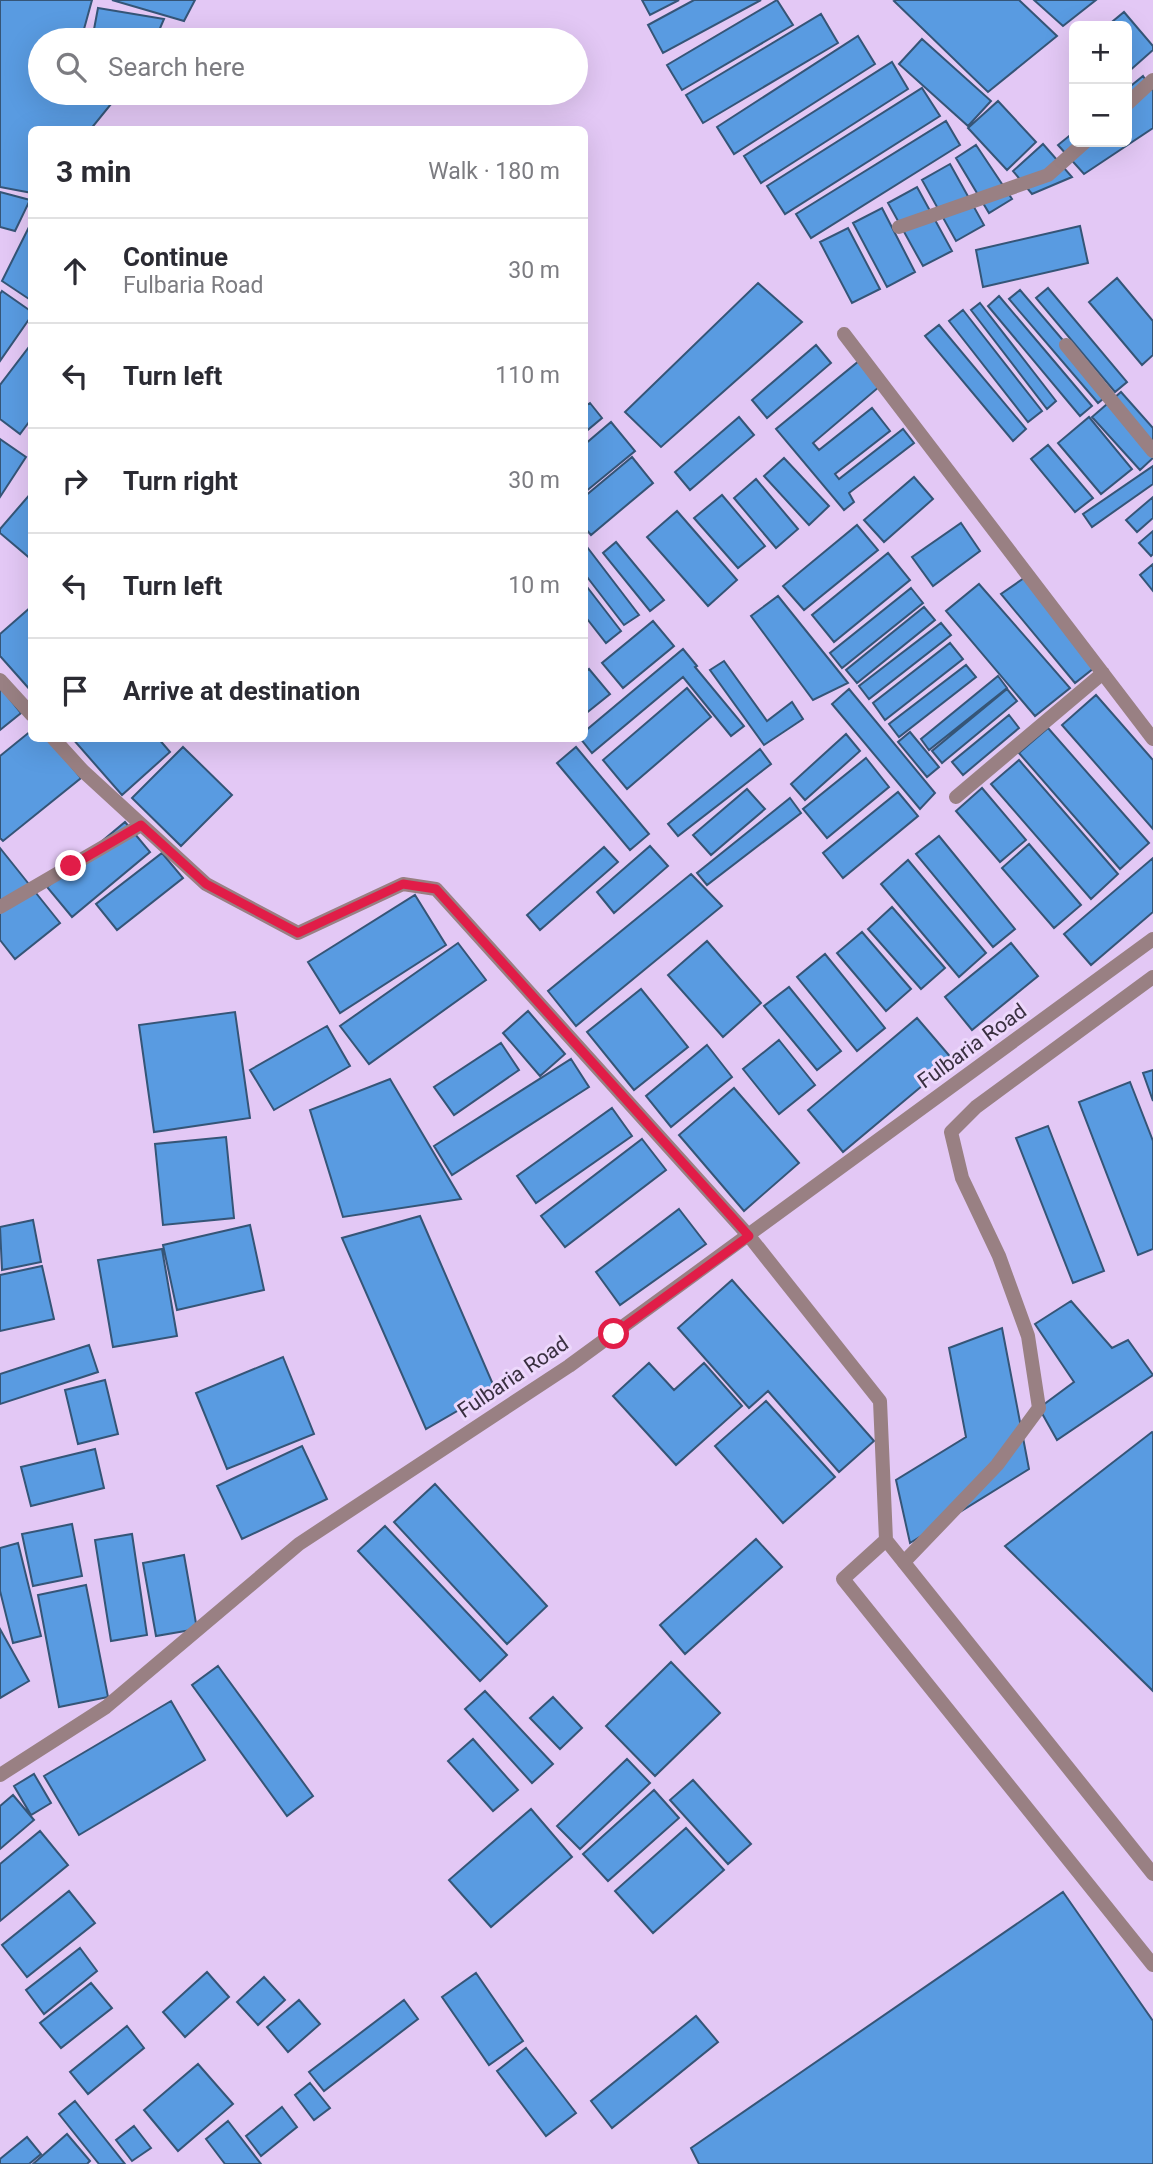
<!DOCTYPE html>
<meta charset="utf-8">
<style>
:root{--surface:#fff;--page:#f7f7f7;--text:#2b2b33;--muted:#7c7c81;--line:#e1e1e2}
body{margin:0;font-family:Roboto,sans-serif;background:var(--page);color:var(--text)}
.controls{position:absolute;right:21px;top:21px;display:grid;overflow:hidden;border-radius:10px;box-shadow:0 7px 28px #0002}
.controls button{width:63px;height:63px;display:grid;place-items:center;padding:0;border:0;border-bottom:2px solid var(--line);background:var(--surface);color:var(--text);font:35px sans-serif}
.stop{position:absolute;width:21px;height:21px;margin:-16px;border:5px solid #e11d48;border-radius:50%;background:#fff}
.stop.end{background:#e11d48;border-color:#fff;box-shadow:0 2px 7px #0008}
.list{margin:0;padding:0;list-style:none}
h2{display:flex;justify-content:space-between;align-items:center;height:91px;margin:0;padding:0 28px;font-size:30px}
h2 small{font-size:23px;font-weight:400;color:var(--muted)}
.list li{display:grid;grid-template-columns:46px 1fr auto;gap:21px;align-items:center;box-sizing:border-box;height:105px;padding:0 28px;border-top:2px solid var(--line)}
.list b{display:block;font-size:26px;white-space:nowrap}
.list p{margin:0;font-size:23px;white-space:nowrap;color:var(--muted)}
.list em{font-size:23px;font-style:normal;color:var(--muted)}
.icon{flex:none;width:38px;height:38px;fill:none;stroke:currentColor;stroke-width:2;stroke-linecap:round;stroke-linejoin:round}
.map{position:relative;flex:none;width:1153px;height:2164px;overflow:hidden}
.search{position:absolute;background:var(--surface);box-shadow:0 7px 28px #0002;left:28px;top:28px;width:560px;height:77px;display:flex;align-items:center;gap:18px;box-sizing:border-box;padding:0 24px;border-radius:38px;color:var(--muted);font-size:26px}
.panel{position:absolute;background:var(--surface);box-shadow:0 7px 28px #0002;left:28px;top:126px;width:560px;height:616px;border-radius:10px}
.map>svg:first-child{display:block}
.building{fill:#599be1;stroke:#355577;stroke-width:2}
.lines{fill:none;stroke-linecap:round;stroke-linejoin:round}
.lane{stroke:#998083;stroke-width:14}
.street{stroke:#998083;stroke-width:14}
.route{stroke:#e11d48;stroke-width:9}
.labels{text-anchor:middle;stroke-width:6;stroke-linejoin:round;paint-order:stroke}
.street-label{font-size:21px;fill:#3a3041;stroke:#edd8fc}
</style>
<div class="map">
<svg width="1153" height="2164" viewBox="0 0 1153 2164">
<rect width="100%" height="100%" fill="#e3c8f5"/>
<!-- building -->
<path class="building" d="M 0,0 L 92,0 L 81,40 L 40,40 L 40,93 L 120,93 L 90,130 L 32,130 L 32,193 L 0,187 Z
M 112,0 L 195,0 L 184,21 Z
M 642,0 L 679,0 L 650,15 Z
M 694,0 L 761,0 L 663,53 L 648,25 Z
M 777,0 L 793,25 L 682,90 L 667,65 Z
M 896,0 L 1019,0 L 1057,36 L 988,92 L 894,1 Z
M 1034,0 L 1096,0 L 1063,26 Z
M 98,8 L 164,19 L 155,40 L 92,40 Z
M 1124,12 L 1153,46 L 1153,50 L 1127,73 L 1127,26 L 1107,26 Z
M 821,14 L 838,43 L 703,123 L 686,95 Z
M 858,36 L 875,64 L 734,154 L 717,127 Z
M 922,39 L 991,101 L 968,126 L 899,64 Z
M 892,62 L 908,89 L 761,183 L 744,156 Z
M 1143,76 L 1153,91 L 1153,128 L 1084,174 L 1058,145 L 1074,132 L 1074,142 L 1127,142 L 1127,89 Z
M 922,88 L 940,116 L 785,214 L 767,186 Z
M 998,101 L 1036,142 L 1007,170 L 968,128 Z
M 946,121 L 960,145 L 811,238 L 796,214 Z
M 1043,144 L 1072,177 L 1032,194 L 1013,171 Z
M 976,145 L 1012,199 L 989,213 L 956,158 Z
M 950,164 L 984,225 L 956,241 L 922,180 Z
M 917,187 L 952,251 L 923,266 L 888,203 Z
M 0,192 L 30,200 L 15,231 L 0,227 Z
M 882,208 L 915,272 L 887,287 L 853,223 Z
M 32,221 L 32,301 L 2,281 Z
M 1080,226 L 1088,263 L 983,287 L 976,250 Z
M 848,228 L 880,289 L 852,303 L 820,242 Z
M 1117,278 L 1153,321 L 1153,355 L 1142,365 L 1089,302 Z
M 758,283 L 802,322 L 661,447 L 625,412 Z
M 1048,288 L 1127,382 L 1115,392 L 1036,298 Z
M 1020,290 L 1109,394 L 1098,403 L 1009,299 Z
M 2,291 L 32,312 L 32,315 L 0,361 L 0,294 Z
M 999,296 L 1092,406 L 1080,416 L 988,306 Z
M 980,303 L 1056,401 L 1047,409 L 971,310 Z
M 963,310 L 1042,411 L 1028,422 L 949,321 Z
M 939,325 L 1026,429 L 1013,441 L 925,336 Z
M 32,343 L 32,418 L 20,434 L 0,419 L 0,385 Z
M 816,345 L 831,363 L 767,418 L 752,400 Z
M 865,356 L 886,381 L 813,443 L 819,450 L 872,408 L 890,431 L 835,474 L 839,479 L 903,429 L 914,443 L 849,493 L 854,502 L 844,510 L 776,429 Z
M 1121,392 L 1153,428 L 1153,458 L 1140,470 L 1092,417 Z
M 590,403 L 602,418 L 584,433 L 584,407 Z
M 739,417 L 754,435 L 690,490 L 675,472 Z
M 1089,417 L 1132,469 L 1101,494 L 1058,443 Z
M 611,422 L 635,451 L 584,493 L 584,445 Z
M 0,439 L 26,457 L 0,497 Z
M 1048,445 L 1093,498 L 1075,512 L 1031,459 Z
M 632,457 L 653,483 L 591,535 L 584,527 L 584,497 Z
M 784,458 L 829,506 L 809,525 L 764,476 Z
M 1153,466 L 1153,484 L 1092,527 L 1083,514 Z
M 914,477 L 933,499 L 884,542 L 864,520 Z
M 756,479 L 798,529 L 776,548 L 734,498 Z
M 32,492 L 32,560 L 0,533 L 0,529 Z
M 722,495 L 765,546 L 738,568 L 694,518 Z
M 1153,497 L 1153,518 L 1137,532 L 1126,520 Z
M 677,511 L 737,580 L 708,606 L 647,537 Z
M 961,523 L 980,551 L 933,586 L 912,557 Z
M 857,525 L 878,550 L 804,610 L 783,586 Z
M 1153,531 L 1153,554 L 1151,556 L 1139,543 Z
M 616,542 L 664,600 L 650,611 L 603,553 Z
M 584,543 L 639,615 L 624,625 L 584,573 Z
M 888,553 L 910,580 L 834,642 L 812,615 Z
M 1153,564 L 1153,591 L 1140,575 Z
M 1024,578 L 1099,664 L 1075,683 L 1001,594 Z
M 584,583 L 621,631 L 606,643 L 584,615 Z
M 979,584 L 1070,688 L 1035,716 L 946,611 Z
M 911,588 L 923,603 L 842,668 L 830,653 Z
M 778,596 L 848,683 L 813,700 L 751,616 Z
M 32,606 L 32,692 L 0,656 L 0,634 Z
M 924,607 L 935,620 L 857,683 L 846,670 Z
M 653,621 L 674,646 L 623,688 L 602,663 Z
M 941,623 L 951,635 L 869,699 L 859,686 Z
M 950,643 L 963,659 L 885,720 L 873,703 Z
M 683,649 L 697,666 L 695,667 L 744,726 L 731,736 L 683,677 L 592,753 L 580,738 L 584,738 L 584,732 Z
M 724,661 L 767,721 L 792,702 L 803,719 L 764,745 L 710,670 Z
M 966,665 L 976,677 L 899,737 L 889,724 Z
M 589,669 L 610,694 L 584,715 L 584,673 Z
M 998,676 L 1007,688 L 929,750 L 921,739 Z
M 0,687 L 21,713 L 0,730 Z
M 687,688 L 711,717 L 627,789 L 603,760 Z
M 849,689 L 935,793 L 920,809 L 832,704 Z
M 1007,689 L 1017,701 L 942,763 L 932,751 Z
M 1096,695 L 1153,760 L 1153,829 L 1062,725 Z
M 1009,715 L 1019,728 L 963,775 L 952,762 Z
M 1048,728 L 1149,843 L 1120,869 L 1019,753 Z
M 32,730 L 32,738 L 48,738 L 81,778 L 3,841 L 0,838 L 0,756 Z
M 910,732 L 939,767 L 927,777 L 898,742 Z
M 846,734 L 860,751 L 805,800 L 791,784 Z
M 72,738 L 158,738 L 170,752 L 122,795 Z
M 183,747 L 232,795 L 181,846 L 132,798 Z
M 576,747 L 649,834 L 630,850 L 557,763 Z
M 760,749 L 771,764 L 678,836 L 668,824 Z
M 866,758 L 889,787 L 827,838 L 803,809 Z
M 1019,760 L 1118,874 L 1091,899 L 991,784 Z
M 982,788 L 1026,840 L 1000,862 L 956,811 Z
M 747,789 L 765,809 L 711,855 L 693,835 Z
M 898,792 L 918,816 L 843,878 L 823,853 Z
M 790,798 L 801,813 L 707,885 L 697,873 Z
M 125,822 L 150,852 L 72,917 L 47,887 Z
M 939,836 L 1015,929 L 993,947 L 916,854 Z
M 1029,844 L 1081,905 L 1054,928 L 1002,868 Z
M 650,846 L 668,866 L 614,913 L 597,892 Z
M 604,847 L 618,862 L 540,930 L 527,915 Z
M 0,848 L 60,923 L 15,959 L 0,940 Z
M 162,853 L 183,878 L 117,930 L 96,904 Z
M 1153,858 L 1153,912 L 1091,965 L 1064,934 Z
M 908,860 L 986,953 L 959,977 L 881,884 Z
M 691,874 L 722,906 L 576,1026 L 548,991 Z
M 415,895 L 446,945 L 340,1013 L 308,962 Z
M 892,907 L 945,968 L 921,989 L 868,929 Z
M 862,932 L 911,989 L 886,1011 L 837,953 Z
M 707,941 L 761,1003 L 723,1037 L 668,975 Z
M 458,943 L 486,980 L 369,1064 L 340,1026 Z
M 1011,943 L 1038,976 L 972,1030 L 945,997 Z
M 825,954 L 885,1028 L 857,1051 L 797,977 Z
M 789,987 L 841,1051 L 817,1070 L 764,1006 Z
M 641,989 L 688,1047 L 634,1090 L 587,1032 Z
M 528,1011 L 565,1054 L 540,1076 L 503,1033 Z
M 235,1012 L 250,1118 L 154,1132 L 139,1025 Z
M 917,1018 L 953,1060 L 843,1152 L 808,1110 Z
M 327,1026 L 350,1066 L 274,1110 L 250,1070 Z
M 779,1040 L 815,1085 L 779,1114 L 743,1069 Z
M 501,1043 L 519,1070 L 454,1115 L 434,1087 Z
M 707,1045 L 732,1077 L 671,1127 L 646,1096 Z
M 571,1059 L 589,1087 L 452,1175 L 434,1146 Z
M 1153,1070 L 1153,1101 L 1143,1073 Z
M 390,1079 L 461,1199 L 343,1217 L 310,1110 Z
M 1130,1082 L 1153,1141 L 1153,1249 L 1138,1255 L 1079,1102 Z
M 734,1088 L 799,1163 L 744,1211 L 679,1135 Z
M 612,1108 L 632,1136 L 536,1203 L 517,1176 Z
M 1048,1126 L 1104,1271 L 1073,1283 L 1016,1138 Z
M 226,1137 L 234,1218 L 163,1225 L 155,1144 Z
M 642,1139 L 666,1170 L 565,1247 L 541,1216 Z
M 679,1209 L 706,1244 L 620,1305 L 596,1272 Z
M 420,1216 L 495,1389 L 426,1429 L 342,1238 Z
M 33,1220 L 41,1262 L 2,1270 L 0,1227 Z
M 250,1225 L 264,1290 L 177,1310 L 163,1245 Z
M 162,1249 L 177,1336 L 113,1347 L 98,1260 Z
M 42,1266 L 54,1319 L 0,1331 L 0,1275 Z
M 732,1280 L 874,1441 L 839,1472 L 768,1391 L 749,1408 L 678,1328 Z
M 1071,1301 L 1112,1348 L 1128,1340 L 1153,1375 L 1057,1440 L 1039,1408 L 1074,1382 L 1035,1324 Z
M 1002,1328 L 1029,1469 L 910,1543 L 896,1480 L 966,1437 L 949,1348 Z
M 89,1345 L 98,1372 L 0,1404 L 0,1374 Z
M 283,1357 L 314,1434 L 227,1469 L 196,1393 Z
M 649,1363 L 674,1390 L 704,1363 L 742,1406 L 676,1465 L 613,1396 Z
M 105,1380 L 118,1434 L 78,1444 L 65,1390 Z
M 766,1401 L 835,1477 L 783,1523 L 715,1446 Z
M 1152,1432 L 1153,1433 L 1153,1691 L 1005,1546 Z
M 302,1446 L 327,1499 L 242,1539 L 217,1486 Z
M 95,1449 L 104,1488 L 31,1506 L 21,1467 Z
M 435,1484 L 547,1606 L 507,1644 L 394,1522 Z
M 72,1524 L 82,1576 L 33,1586 L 22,1534 Z
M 385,1526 L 507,1655 L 480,1681 L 358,1551 Z
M 132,1534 L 147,1635 L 111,1641 L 95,1540 Z
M 756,1539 L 782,1567 L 685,1654 L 660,1625 Z
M 18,1543 L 41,1636 L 13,1643 L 0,1591 L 0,1548 Z
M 184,1555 L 197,1629 L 156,1636 L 143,1563 Z
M 86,1585 L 108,1697 L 59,1707 L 38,1595 Z
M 0,1629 L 29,1681 L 0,1698 Z
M 671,1662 L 720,1713 L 655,1776 L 606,1726 Z
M 218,1666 L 313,1796 L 287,1816 L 192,1685 Z
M 485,1691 L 553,1764 L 532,1783 L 465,1709 Z
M 553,1697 L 582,1728 L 560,1749 L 530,1718 Z
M 171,1701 L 205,1760 L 79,1835 L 44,1776 Z
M 473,1739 L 518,1790 L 493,1811 L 448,1761 Z
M 627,1759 L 650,1783 L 580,1849 L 557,1826 Z
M 34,1774 L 51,1803 L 31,1815 L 14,1786 Z
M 693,1780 L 751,1844 L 728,1864 L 670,1800 Z
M 654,1790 L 679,1818 L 608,1881 L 583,1854 Z
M 13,1795 L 34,1820 L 0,1849 L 0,1806 Z
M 531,1809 L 572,1857 L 491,1927 L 449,1880 Z
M 686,1828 L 724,1870 L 653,1933 L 615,1891 Z
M 40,1831 L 68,1865 L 0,1921 L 0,1864 Z
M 69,1891 L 95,1923 L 27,1977 L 2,1945 Z
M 1063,1892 L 1153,2021 L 1153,2164 L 699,2164 L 691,2148 Z
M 80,1948 L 97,1971 L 44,2014 L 26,1990 Z
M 207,1972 L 229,1997 L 185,2037 L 163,2012 Z
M 476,1973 L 523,2041 L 489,2065 L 442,1997 Z
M 264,1977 L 285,2000 L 258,2025 L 237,2002 Z
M 91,1983 L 112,2008 L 61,2048 L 40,2023 Z
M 299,2000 L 320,2024 L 288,2052 L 267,2027 Z
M 404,2000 L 418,2019 L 324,2091 L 309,2072 Z
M 696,2016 L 718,2042 L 612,2128 L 591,2101 Z
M 127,2026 L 144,2048 L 88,2094 L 70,2072 Z
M 526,2048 L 576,2113 L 546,2136 L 497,2071 Z
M 198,2064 L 233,2104 L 178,2151 L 144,2110 Z
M 310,2083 L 330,2108 L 314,2120 L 295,2095 Z
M 75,2101 L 125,2164 L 99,2164 L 59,2114 Z
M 282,2107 L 297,2127 L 261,2156 L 246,2136 Z
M 228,2121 L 261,2164 L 225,2164 L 206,2139 Z
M 134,2126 L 151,2148 L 132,2161 L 116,2140 Z
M 67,2134 L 90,2161 L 87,2164 L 33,2164 Z
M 27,2137 L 41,2154 L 29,2164 L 0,2164 L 0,2159 Z"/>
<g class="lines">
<!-- lane -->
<path class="lane" d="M 904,1562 L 997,1465 L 1039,1408 L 1028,1336 L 999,1256 L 962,1178 L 951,1132 L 976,1107 L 1153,977"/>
<!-- street -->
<path class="street" d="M 1127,104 L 1153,80
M 899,227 L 1048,175 L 1085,142
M 844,334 L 1153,739
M 1066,345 L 1153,451
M 0,680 L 32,715
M 53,738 L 83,771 L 206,884 L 298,933 L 403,884 L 436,889 L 749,1236 L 880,1401 L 886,1540 L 1153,1874
M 956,797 L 1103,673
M 0,907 L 141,825
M 886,1540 L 843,1579 L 1153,1965
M 0,1775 L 106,1707 L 299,1544 L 569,1366 L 1153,939"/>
</g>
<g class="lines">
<!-- route -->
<path class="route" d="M 71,866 L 141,825 L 206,884 L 298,933 L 403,884 L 436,889 L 749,1236 L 614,1334"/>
</g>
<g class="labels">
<!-- street labels -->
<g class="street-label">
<text transform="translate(972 1046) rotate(-36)" y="7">Fulbaria Road</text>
<text transform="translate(513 1377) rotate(-34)" y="7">Fulbaria Road</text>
</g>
</g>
</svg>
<div class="controls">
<button>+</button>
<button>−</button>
</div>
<div class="stop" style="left:614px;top:1334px"></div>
<div class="stop end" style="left:71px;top:866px"></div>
<div class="search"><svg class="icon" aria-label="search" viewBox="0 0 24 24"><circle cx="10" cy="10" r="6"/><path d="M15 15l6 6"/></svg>Search here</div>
<section class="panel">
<h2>3 min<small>Walk · 180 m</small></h2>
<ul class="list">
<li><svg class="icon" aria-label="ahead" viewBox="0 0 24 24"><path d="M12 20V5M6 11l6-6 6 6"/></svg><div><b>Continue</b><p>Fulbaria Road</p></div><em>30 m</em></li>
<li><svg class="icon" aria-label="left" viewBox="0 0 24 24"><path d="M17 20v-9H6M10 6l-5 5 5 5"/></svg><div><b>Turn left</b></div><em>110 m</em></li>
<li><svg class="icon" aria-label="right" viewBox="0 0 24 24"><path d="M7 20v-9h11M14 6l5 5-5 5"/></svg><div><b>Turn right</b></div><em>30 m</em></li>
<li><svg class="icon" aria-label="left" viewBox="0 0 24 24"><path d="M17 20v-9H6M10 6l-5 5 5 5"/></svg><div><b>Turn left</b></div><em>10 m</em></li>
<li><svg class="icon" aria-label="arrive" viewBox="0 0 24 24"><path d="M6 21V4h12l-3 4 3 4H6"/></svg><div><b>Arrive at destination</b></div></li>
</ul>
</section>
</div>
